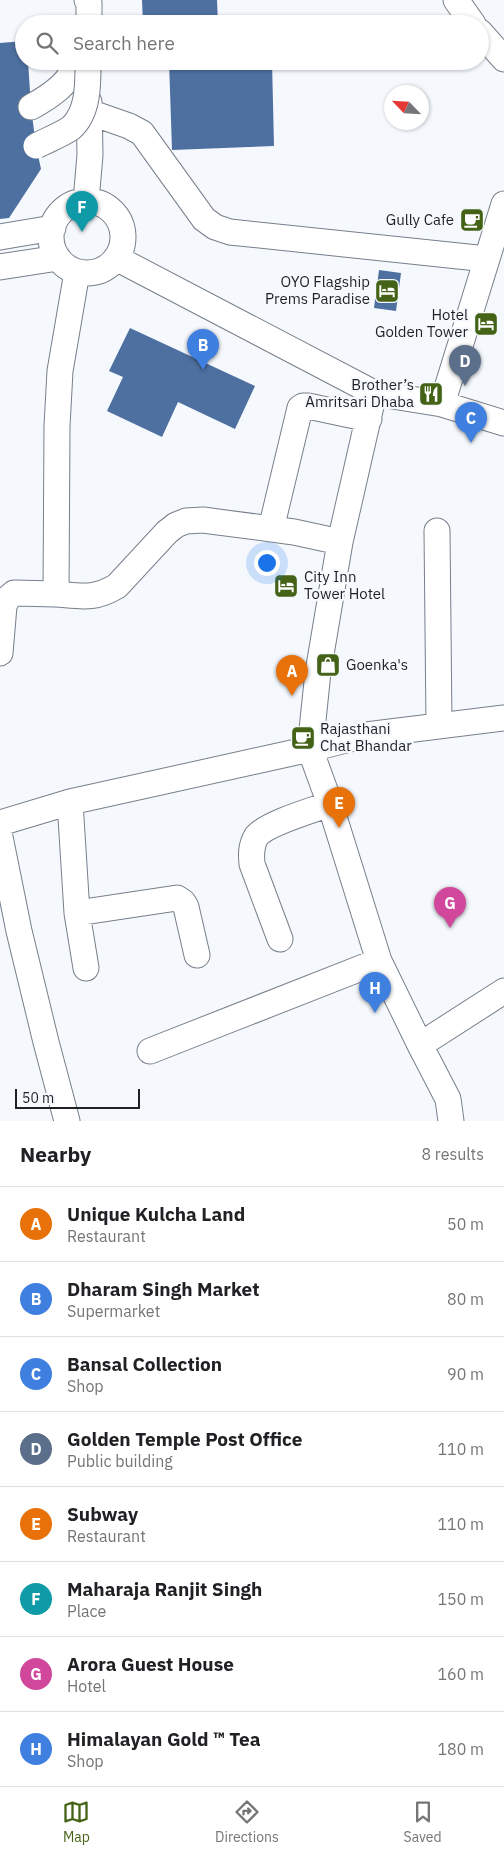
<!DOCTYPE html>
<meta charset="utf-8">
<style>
:root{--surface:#fff;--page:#f2f2f2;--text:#202124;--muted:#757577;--line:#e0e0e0;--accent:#446316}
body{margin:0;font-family:"IBM Plex Sans",sans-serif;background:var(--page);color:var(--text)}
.compass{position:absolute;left:384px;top:85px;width:45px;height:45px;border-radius:50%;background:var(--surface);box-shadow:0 1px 4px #0004;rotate:295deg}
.scale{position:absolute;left:15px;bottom:12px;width:125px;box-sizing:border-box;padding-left:5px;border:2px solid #1d2025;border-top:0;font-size:14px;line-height:18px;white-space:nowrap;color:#1d2025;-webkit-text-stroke:4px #f5f9fe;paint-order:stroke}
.you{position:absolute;left:266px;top:562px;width:18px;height:18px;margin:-12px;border:4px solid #fff;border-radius:50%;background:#1a73e8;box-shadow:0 0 0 8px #1a73e833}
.badge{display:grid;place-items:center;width:32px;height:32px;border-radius:50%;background:var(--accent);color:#fff;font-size:16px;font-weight:700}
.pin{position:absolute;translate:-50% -41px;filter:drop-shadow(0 1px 2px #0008)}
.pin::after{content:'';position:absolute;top:26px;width:18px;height:15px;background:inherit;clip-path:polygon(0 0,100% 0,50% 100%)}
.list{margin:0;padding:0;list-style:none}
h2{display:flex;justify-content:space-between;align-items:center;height:65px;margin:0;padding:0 20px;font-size:21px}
h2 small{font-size:16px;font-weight:400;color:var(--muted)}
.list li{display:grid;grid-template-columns:32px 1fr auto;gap:15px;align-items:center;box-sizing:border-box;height:75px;padding:0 20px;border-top:1px solid var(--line)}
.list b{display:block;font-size:19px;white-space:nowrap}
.list p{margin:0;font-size:16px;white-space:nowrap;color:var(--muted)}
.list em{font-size:16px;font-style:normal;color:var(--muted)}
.icon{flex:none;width:28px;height:28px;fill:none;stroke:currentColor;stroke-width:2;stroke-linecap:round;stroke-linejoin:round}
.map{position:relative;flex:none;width:504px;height:1121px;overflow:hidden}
.search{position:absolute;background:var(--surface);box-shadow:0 1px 4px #0004;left:15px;right:15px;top:15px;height:55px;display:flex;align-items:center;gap:12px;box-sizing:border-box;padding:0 18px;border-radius:28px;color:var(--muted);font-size:19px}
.sheet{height:665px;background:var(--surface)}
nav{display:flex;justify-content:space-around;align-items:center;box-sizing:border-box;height:70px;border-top:1px solid var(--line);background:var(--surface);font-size:14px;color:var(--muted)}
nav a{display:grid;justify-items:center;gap:2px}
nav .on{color:var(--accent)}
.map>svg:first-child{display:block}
.building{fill:#4e70a0}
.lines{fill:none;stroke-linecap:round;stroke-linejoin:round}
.minor-casing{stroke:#777f8b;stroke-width:27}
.minor{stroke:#fff;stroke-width:25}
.minor-bridge-casing{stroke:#777f8b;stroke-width:27;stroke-linecap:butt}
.minor-bridge{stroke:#fff;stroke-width:25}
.labels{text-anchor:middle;stroke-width:4.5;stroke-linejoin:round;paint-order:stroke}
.poi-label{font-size:15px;fill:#1d2025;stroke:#f5f9fe;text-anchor:end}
</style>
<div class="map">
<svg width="504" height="1121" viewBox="0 0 504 1121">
<rect width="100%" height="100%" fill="#f5f9fe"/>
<!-- building -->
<path class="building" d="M 142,0 L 217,0 L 218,24 L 143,24 Z
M 24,41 L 24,61 L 28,61 L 31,107 L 36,146 L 41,169 L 9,218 L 0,219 L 0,43 Z
M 169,61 L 272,61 L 274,146 L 172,150 Z
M 379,270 L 401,273 L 396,311 L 374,308 Z
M 130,328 L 255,386 L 235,429 L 178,402 L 162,437 L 107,411 L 123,377 L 109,371 Z"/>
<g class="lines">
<defs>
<path id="minor" d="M 87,0 L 89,3 L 89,24
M 456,0 L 473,24
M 480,32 L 504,59
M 31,107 C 47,98 74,82 75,61
M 89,112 L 129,126 L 142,133 L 204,219 L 215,227 L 230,232 L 487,259
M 86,201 L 90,155 L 89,102 L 87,98
M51 237a36 36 0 1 1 72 0a36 36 0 1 1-72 0Z
M 0,237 L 53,228
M 116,258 L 374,393 L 442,404 L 504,423
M 0,267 L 58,258
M 442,404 L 504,204
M 271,529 L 300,408 L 303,406 L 308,406 L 369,419
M 437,531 L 439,725
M 56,594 C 81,596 94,600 117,586 L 167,532 L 176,525 L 186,521 L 203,520 L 294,532 L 340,542
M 0,653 L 4,606 L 7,599 L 14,593 L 56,594 L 57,426 L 60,371 L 77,272
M 70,802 L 77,913 L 86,968
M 0,823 L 70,802 L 310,749 L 318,672 L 340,542 L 374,393
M 0,837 L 19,931 L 46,1042 L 67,1121
M 77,913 L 177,898 L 183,902 L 186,907 L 197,955
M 280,939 L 252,864 C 251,854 251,846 256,837 C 265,824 313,810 330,804
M 420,1045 L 379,961 L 330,804 L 310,749 L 366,735 L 504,718
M 150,1051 L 379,961
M 451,1121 L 448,1099 L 420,1045 L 504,991"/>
</defs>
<!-- minor casing -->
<use href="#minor" class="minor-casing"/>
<!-- minor -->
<use href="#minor" class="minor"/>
<defs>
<path id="minor-bridge" d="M 36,146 C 47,140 61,135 71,128 C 89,112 88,83 88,61"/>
</defs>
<!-- minor-bridge casing -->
<use href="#minor-bridge" class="minor-bridge-casing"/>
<!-- minor-bridge -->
<use href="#minor-bridge" class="minor-bridge"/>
</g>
<!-- icons -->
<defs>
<symbol id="cafe-square" viewBox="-11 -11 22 22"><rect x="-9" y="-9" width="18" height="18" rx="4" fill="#446316" stroke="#f5f9fe"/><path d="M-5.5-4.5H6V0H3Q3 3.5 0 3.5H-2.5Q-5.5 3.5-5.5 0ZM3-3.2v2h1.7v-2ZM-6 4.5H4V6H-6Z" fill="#fff"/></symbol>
<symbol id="hotel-square" viewBox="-11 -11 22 22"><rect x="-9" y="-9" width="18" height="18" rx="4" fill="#446316" stroke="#f5f9fe"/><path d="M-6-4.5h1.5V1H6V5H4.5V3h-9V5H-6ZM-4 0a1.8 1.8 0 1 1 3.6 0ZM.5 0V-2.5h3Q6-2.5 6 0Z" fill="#fff"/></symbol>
<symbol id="restaurant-square" viewBox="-11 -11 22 22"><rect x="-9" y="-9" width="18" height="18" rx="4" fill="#446316" stroke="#f5f9fe"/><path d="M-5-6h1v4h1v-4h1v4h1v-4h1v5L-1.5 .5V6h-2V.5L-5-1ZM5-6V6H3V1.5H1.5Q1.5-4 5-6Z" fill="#fff"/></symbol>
<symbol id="shop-square" viewBox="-11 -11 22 22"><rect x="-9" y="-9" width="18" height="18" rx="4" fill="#446316" stroke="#f5f9fe"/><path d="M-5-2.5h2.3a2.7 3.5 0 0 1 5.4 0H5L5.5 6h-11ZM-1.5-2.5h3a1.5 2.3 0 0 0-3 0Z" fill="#fff"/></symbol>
</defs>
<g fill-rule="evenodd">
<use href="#cafe-square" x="458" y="206" width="28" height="28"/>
<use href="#hotel-square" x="373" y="277" width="28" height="28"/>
<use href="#hotel-square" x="472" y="310" width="28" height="28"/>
<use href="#restaurant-square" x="417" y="380" width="28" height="28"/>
<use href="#hotel-square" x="272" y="572" width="28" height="28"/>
<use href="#shop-square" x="314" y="651" width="28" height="28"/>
<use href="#cafe-square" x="289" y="724" width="28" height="28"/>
</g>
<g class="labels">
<!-- poi labels -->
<g class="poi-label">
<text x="454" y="225">Gully Cafe</text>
<text x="370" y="287">OYO Flagship<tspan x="370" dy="17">Prems Paradise</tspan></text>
<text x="468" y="320">Hotel<tspan x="468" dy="17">Golden Tower</tspan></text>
<text x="414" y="390">Brother’s<tspan x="414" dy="17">Amritsari Dhaba</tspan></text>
<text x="304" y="582" text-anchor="start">City Inn<tspan x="304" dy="17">Tower Hotel</tspan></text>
<text x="346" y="670" text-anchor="start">Goenka's</text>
<text x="320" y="734" text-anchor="start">Rajasthani<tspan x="320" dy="17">Chat Bhandar</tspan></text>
</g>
</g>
</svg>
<svg class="compass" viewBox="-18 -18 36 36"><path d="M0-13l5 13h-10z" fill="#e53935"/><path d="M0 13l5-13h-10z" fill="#757577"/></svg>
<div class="scale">50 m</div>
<div class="you"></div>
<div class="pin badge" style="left:292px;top:696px;background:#e8710a">A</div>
<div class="pin badge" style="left:203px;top:370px;background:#3f7fe0">B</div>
<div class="pin badge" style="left:471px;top:443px;background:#3f7fe0">C</div>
<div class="pin badge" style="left:465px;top:386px;background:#5c6f8a">D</div>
<div class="pin badge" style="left:339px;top:828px;background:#e8710a">E</div>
<div class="pin badge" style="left:82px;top:232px;background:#0f9aa8">F</div>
<div class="pin badge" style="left:450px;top:928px;background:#d1479c">G</div>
<div class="pin badge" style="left:375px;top:1013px;background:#3f7fe0">H</div>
<div class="search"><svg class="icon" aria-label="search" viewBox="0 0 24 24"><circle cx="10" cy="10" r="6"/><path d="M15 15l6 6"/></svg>Search here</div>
</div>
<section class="sheet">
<h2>Nearby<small>8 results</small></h2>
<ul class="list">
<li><span class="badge" style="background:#e8710a">A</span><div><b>Unique Kulcha Land</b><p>Restaurant</p></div><em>50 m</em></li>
<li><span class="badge" style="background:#3f7fe0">B</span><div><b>Dharam Singh Market</b><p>Supermarket</p></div><em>80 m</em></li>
<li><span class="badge" style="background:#3f7fe0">C</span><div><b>Bansal Collection</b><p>Shop</p></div><em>90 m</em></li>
<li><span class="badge" style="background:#5c6f8a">D</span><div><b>Golden Temple Post Office</b><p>Public building</p></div><em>110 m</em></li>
<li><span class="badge" style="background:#e8710a">E</span><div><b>Subway</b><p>Restaurant</p></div><em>110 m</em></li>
<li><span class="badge" style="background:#0f9aa8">F</span><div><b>Maharaja Ranjit Singh</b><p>Place</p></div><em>150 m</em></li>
<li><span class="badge" style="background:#d1479c">G</span><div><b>Arora Guest House</b><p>Hotel</p></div><em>160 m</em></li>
<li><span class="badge" style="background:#3f7fe0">H</span><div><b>Himalayan Gold ™ Tea</b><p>Shop</p></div><em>180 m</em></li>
</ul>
</section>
<nav>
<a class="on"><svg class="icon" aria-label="map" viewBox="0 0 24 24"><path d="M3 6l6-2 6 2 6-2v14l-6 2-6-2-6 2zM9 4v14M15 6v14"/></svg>Map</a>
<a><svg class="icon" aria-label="directions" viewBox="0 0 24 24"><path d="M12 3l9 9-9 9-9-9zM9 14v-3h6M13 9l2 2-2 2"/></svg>Directions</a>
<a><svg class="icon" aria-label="saved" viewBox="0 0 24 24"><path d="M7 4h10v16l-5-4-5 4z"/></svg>Saved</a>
</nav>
